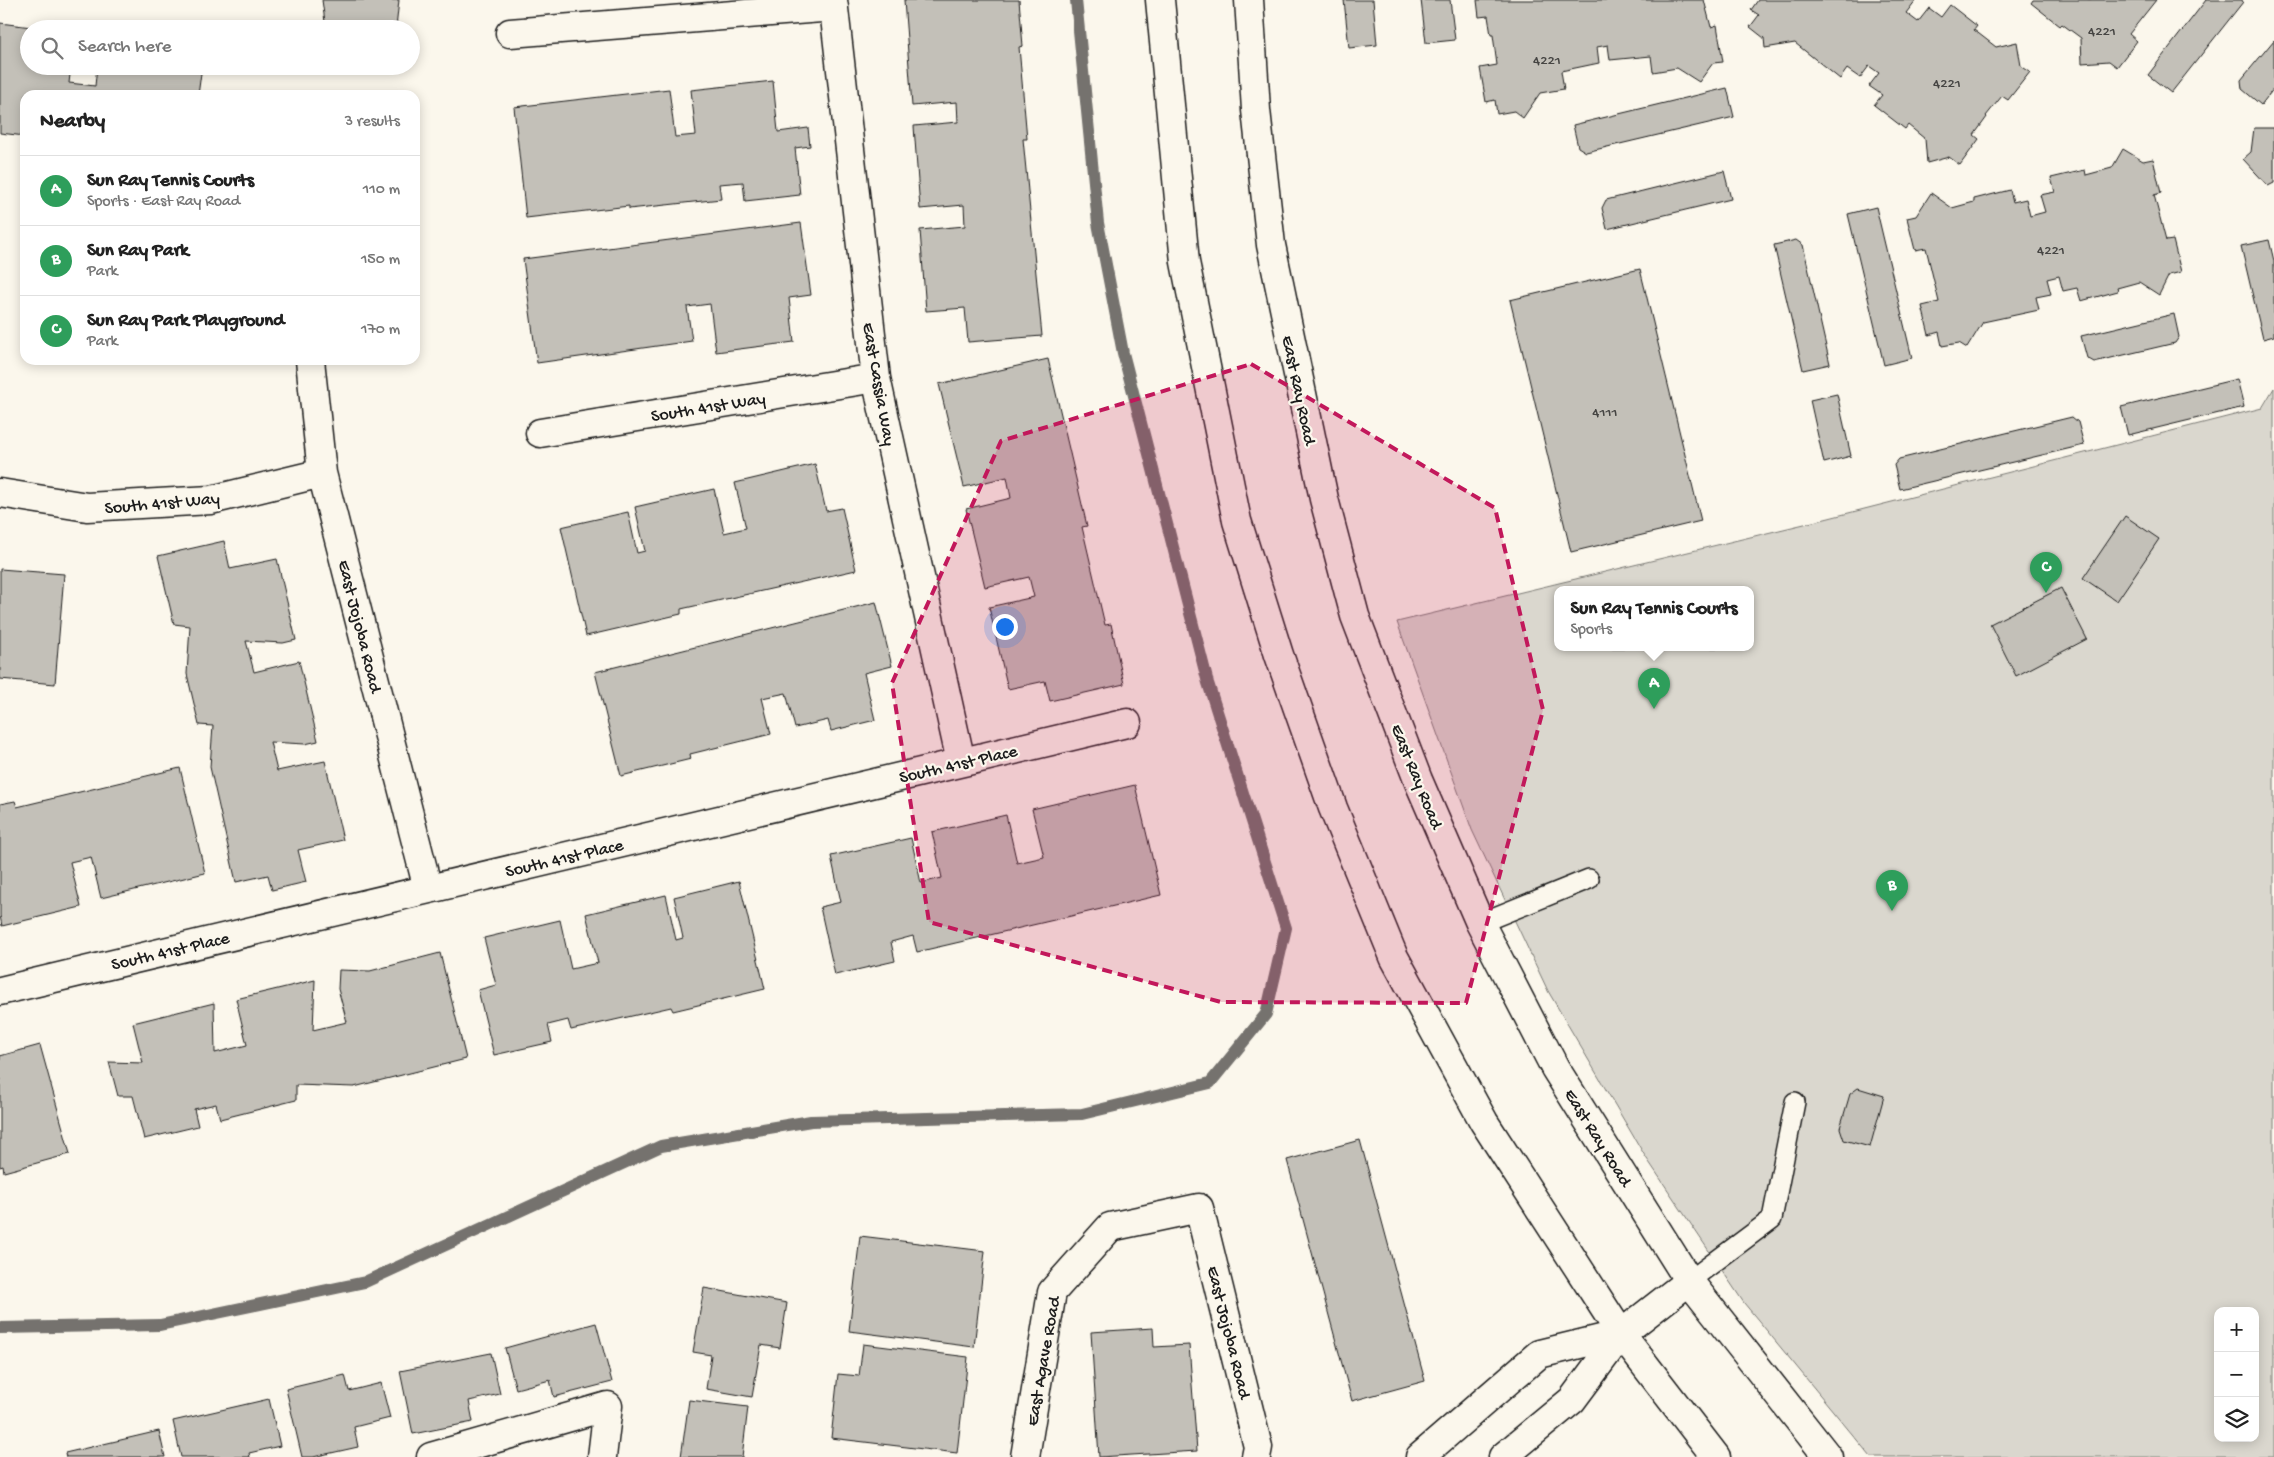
<!DOCTYPE html>
<meta charset="utf-8">
<style>
:root{--surface:#fff;--page:#f2f2f2;--text:#222;--muted:#767676;--line:#e0e0e0;--accent:#d1495b}
body{margin:0;font-family:"Gochi Hand",sans-serif;background:var(--page);color:var(--text)}
.controls{position:absolute;right:15px;bottom:15px;display:grid;overflow:hidden;border-radius:10px;box-shadow:0 2px 12px #0003}
.controls button{width:45px;height:45px;display:grid;place-items:center;padding:0;border:0;border-bottom:1px solid var(--line);background:var(--surface);color:var(--text);font:25px sans-serif}
.you{position:absolute;left:1004px;top:626px;width:18px;height:18px;margin:-12px;border:4px solid #fff;border-radius:50%;background:#1a73e8;box-shadow:0 0 0 8px #1a73e833}
.badge{display:grid;place-items:center;width:32px;height:32px;border-radius:50%;background:var(--accent);color:#fff;font-size:16px;font-weight:700}
.pin{position:absolute;translate:-50% -41px;filter:drop-shadow(0 1px 2px #0008)}
.pin::after{content:'';position:absolute;top:26px;width:18px;height:15px;background:inherit;clip-path:polygon(0 0,100% 0,50% 100%)}
.popup{position:absolute;left:1554px;top:586px;width:200px;height:65px;box-sizing:border-box;display:grid;place-content:center;border-radius:10px;background:var(--surface);filter:drop-shadow(0 1px 4px #0005);font-size:16px;white-space:nowrap;color:var(--muted)}
.popup b{font-size:19px;color:var(--text)}
.popup::after{content:'';position:absolute;left:50%;top:100%;margin-left:-10px;border:10px solid transparent;border-top-color:var(--surface)}
.list{margin:0;padding:0;list-style:none}
h2{display:flex;justify-content:space-between;align-items:center;height:65px;margin:0;padding:0 20px;font-size:21px}
h2 small{font-size:16px;font-weight:400;color:var(--muted)}
.list li{display:grid;grid-template-columns:32px 1fr auto;gap:15px;align-items:center;box-sizing:border-box;height:70px;padding:0 20px;border-top:1px solid var(--line)}
.list b{display:block;font-size:19px;white-space:nowrap}
.list p{margin:0;font-size:16px;white-space:nowrap;color:var(--muted)}
.list em{font-size:16px;font-style:normal;color:var(--muted)}
.icon{flex:none;width:28px;height:28px;fill:none;stroke:currentColor;stroke-width:2;stroke-linecap:round;stroke-linejoin:round}
.map{position:relative;flex:none;width:2274px;height:1457px;overflow:hidden}
.search{position:absolute;background:var(--surface);box-shadow:0 2px 12px #0003;left:20px;top:20px;width:400px;height:55px;display:flex;align-items:center;gap:12px;box-sizing:border-box;padding:0 18px;border-radius:28px;color:var(--muted);font-size:19px}
.panel{position:absolute;background:var(--surface);box-shadow:0 2px 12px #0003;left:20px;top:90px;width:400px;height:275px;border-radius:15px}
.map>svg:first-child{display:block}
.green{fill:#dad7ce;stroke:#7b7a75;fill-rule:evenodd}
.lines{fill:none;stroke-linecap:round;stroke-linejoin:round}
.stream{stroke:#74726e;stroke-width:12}
.building{fill:#c3c0b8;stroke:#1c1c1c}
.service-casing{stroke:#1c1c1c;stroke-width:22}
.minor-casing{stroke:#1c1c1c;stroke-width:31}
.secondary-casing{stroke:#1c1c1c;stroke-width:31}
.service{stroke:#fbf7ec;stroke-width:19}
.minor{stroke:#fbf7ec;stroke-width:28}
.secondary{stroke:#fbf7ec;stroke-width:28}
.marked{fill:#c2185b;fill-opacity:0.2;stroke:#c2185b;stroke-width:4;stroke-dasharray:10 6;stroke-linejoin:round}
.labels{text-anchor:middle;stroke-width:4.5;stroke-linejoin:round;paint-order:stroke}
.number-label{font-size:15px;fill:#464543}
.street-label{font-size:18px;fill:#1c1c1c;stroke:#fbf7ec}
</style>
<div class="map">
<svg width="2274" height="1457" viewBox="0 0 2274 1457">
<rect width="100%" height="100%" fill="#fbf7ec"/>
<filter id="ink" filterUnits="userSpaceOnUse"><feTurbulence type="fractalNoise" baseFrequency=".02" numOctaves="2"/><feDisplacementMap in="SourceGraphic" scale="10" xChannelSelector="R" yChannelSelector="G"/><feConvolveMatrix kernelMatrix="1 2 1 2 8 2 1 2 1" color-interpolation-filters="sRGB"/></filter>
<g filter="url(#ink)">
<!-- green -->
<path class="green" d="M 2274,388 L 2274,1457 L 1871,1457 L 1744,1303 L 1645,1156 L 1548,991 L 1472,830 L 1397,622 L 1821,520 L 2262,408 ZM 1558,590 L 1750,590 L 1750,648 L 1558,648 ZM 2218,1311 L 2255,1311 L 2255,1438 L 2218,1438 Z"/>
<g class="lines">
<!-- stream -->
<path class="stream" d="M 0,1328 L 160,1325 L 365,1282 L 661,1146 L 811,1121 L 1082,1114 L 1210,1083 L 1266,1014 L 1286,928 L 1208,683 L 1123,353 L 1098,223 L 1076,0"/>
</g>
<!-- building -->
<path class="building" d="M 322,0 L 399,0 L 396,28 L 376,26 L 359,29 L 326,29 Z
M 904,0 L 1019,0 L 1023,46 L 1019,47 L 1027,139 L 1023,139 L 1042,336 L 968,342 L 965,308 L 926,311 L 920,230 L 965,226 L 964,205 L 920,209 L 914,126 L 958,122 L 957,102 L 912,106 Z
M 1344,0 L 1373,0 L 1377,45 L 1349,48 Z
M 1421,0 L 1450,0 L 1455,40 L 1426,43 Z
M 1477,0 L 1704,0 L 1711,27 L 1717,25 L 1723,62 L 1713,63 L 1699,82 L 1677,68 L 1653,72 L 1651,56 L 1610,60 L 1608,45 L 1597,47 L 1599,63 L 1561,71 L 1564,89 L 1540,93 L 1523,118 L 1514,111 L 1497,114 L 1495,100 L 1486,102 L 1480,68 L 1497,65 L 1493,35 L 1491,35 L 1488,16 L 1479,17 Z
M 1758,0 L 1916,0 L 1906,13 L 1918,22 L 1929,8 L 1941,17 L 1950,5 L 1977,26 L 1974,30 L 1996,47 L 2017,42 L 2021,66 L 2030,72 L 2008,100 L 2002,96 L 1986,116 L 1987,117 L 1974,135 L 1979,139 L 1960,165 L 1949,157 L 1927,163 L 1925,139 L 1908,125 L 1905,129 L 1874,105 L 1882,95 L 1869,86 L 1879,73 L 1869,66 L 1860,78 L 1847,69 L 1840,79 L 1795,43 L 1765,48 L 1764,38 L 1750,27 L 1759,15 L 1751,10 Z
M 2033,0 L 2156,0 L 2129,34 L 2137,41 L 2117,67 L 2109,61 L 2082,63 L 2081,38 L 2062,24 L 2060,26 L 2031,3 Z
M 2206,0 L 2242,0 L 2243,2 L 2171,93 L 2148,75 Z
M 0,23 L 47,29 L 29,29 L 29,66 L 71,66 L 69,83 L 95,86 L 97,66 L 202,66 L 198,95 L 25,95 L 25,136 L 0,133 Z
M 2274,40 L 2274,88 L 2261,105 L 2242,89 L 2241,80 Z
M 773,81 L 778,132 L 808,128 L 810,146 L 795,148 L 800,195 L 745,201 L 743,182 L 719,184 L 721,199 L 629,209 L 629,206 L 526,218 L 514,107 L 669,89 L 675,137 L 696,135 L 691,90 Z
M 1727,88 L 1734,117 L 1586,152 L 1578,147 L 1573,125 Z
M 2254,128 L 2274,128 L 2274,183 L 2268,186 L 2243,159 L 2251,152 Z
M 2123,149 L 2143,161 L 2153,159 L 2161,193 L 2154,195 L 2166,241 L 2173,240 L 2181,272 L 2169,275 L 2159,295 L 2139,282 L 2117,288 L 2118,291 L 2081,301 L 2077,288 L 2063,291 L 2059,276 L 2047,279 L 2051,294 L 2036,297 L 2039,310 L 1983,322 L 1967,348 L 1959,343 L 1942,346 L 1939,332 L 1929,335 L 1922,306 L 1939,302 L 1926,248 L 1915,250 L 1907,218 L 1916,216 L 1931,193 L 1952,208 L 1974,202 L 1974,199 L 2010,190 L 2013,202 L 2026,199 L 2030,216 L 2045,212 L 2040,195 L 2055,192 L 2051,178 L 2085,170 L 2086,175 L 2112,168 Z
M 1724,171 L 1731,199 L 1607,229 L 1602,208 L 1606,200 Z
M 1876,207 L 1912,358 L 1884,365 L 1848,214 Z
M 801,223 L 811,295 L 789,298 L 794,342 L 716,352 L 710,304 L 687,307 L 692,341 L 537,363 L 523,259 Z
M 1796,240 L 1803,245 L 1830,364 L 1803,370 L 1774,245 Z
M 2269,240 L 2274,261 L 2274,336 L 2263,339 L 2241,246 Z
M 1640,269 L 1701,521 L 1571,552 L 1510,300 Z
M 2174,314 L 2179,337 L 2175,343 L 2094,362 L 2087,358 L 2081,336 Z
M 1048,359 L 1087,526 L 1082,527 L 1105,625 L 1111,624 L 1124,684 L 1050,701 L 1045,681 L 1008,689 L 989,607 L 1034,597 L 1029,577 L 985,587 L 966,509 L 1011,498 L 1007,477 L 964,487 L 939,384 Z
M 2237,379 L 2244,407 L 2128,435 L 2121,407 Z
M 1837,394 L 1851,456 L 1824,463 L 1810,400 Z
M 2072,417 L 2078,422 L 2084,445 L 1900,489 L 1894,465 L 1899,459 Z
M 815,464 L 826,511 L 842,508 L 856,570 L 681,609 L 681,614 L 586,636 L 561,527 L 628,512 L 637,553 L 645,551 L 635,507 L 714,489 L 724,533 L 746,528 L 735,483 Z
M 2125,516 L 2159,539 L 2117,601 L 2083,578 Z
M 224,541 L 230,569 L 277,559 L 296,640 L 283,643 L 246,641 L 254,672 L 299,661 L 318,741 L 305,744 L 270,742 L 277,771 L 325,761 L 343,840 L 298,850 L 306,882 L 272,890 L 268,875 L 236,882 L 210,767 L 213,726 L 199,725 L 187,674 L 190,626 L 174,624 L 158,556 Z
M 0,569 L 64,574 L 55,684 L 0,679 Z
M 2061,588 L 2087,639 L 2016,676 L 1990,624 Z
M 876,602 L 892,666 L 864,673 L 875,720 L 831,731 L 828,720 L 795,728 L 786,693 L 762,698 L 771,734 L 690,754 L 691,759 L 621,776 L 595,672 Z
M 180,768 L 205,873 L 101,898 L 91,857 L 70,862 L 81,907 L 2,926 L 0,916 L 0,804 L 15,801 L 17,807 Z
M 1135,785 L 1161,895 L 917,952 L 913,936 L 891,942 L 895,961 L 835,975 L 820,907 L 841,902 L 831,856 L 911,838 L 921,883 L 942,878 L 932,832 L 1006,815 L 1017,863 L 1044,857 L 1032,809 Z
M 739,881 L 765,989 L 673,1011 L 671,1007 L 571,1030 L 568,1020 L 548,1025 L 552,1042 L 494,1055 L 478,990 L 496,985 L 484,938 L 560,920 L 571,969 L 598,963 L 586,914 L 666,895 L 676,940 L 683,938 L 674,897 Z
M 440,953 L 466,1059 L 354,1087 L 296,1085 L 296,1100 L 220,1119 L 216,1104 L 194,1109 L 198,1126 L 144,1139 L 133,1096 L 118,1096 L 109,1062 L 143,1063 L 133,1023 L 214,1003 L 215,1053 L 247,1045 L 236,999 L 315,980 L 313,1030 L 347,1022 L 338,989 L 339,970 L 370,971 Z
M 40,1045 L 70,1154 L 4,1172 L 3,1166 L 0,1167 L 0,1056 Z
M 1858,1088 L 1884,1096 L 1870,1147 L 1844,1140 L 1840,1128 L 1850,1094 Z
M 1360,1140 L 1425,1381 L 1352,1401 L 1287,1160 Z
M 860,1236 L 985,1251 L 974,1347 L 849,1331 Z
M 704,1288 L 787,1303 L 780,1348 L 761,1345 L 752,1397 L 706,1389 L 711,1355 L 693,1352 Z
M 596,1323 L 612,1382 L 554,1397 L 550,1380 L 516,1389 L 505,1348 Z
M 1153,1328 L 1154,1347 L 1189,1345 L 1197,1451 L 1099,1457 L 1091,1332 Z
M 863,1344 L 968,1357 L 957,1453 L 831,1438 L 838,1374 L 859,1376 Z
M 491,1353 L 500,1394 L 469,1401 L 473,1422 L 413,1434 L 400,1371 Z
M 345,1375 L 349,1391 L 381,1383 L 390,1418 L 354,1427 L 358,1447 L 313,1457 L 302,1457 L 286,1389 Z
M 269,1399 L 280,1446 L 249,1453 L 250,1457 L 181,1457 L 173,1421 Z
M 689,1400 L 748,1407 L 742,1457 L 681,1457 Z
M 159,1431 L 165,1457 L 66,1457 L 65,1453 Z"/>
<g class="lines">
<defs>
<path id="service" d="M 1480,923 L 1589,879
M 1689,1281 L 1772,1219 L 1795,1102"/>
<path id="minor" d="M 833,0 L 876,378 L 961,762
M 510,33 L 834,7
M 310,360 L 322,473 L 428,889
M 540,433 L 876,378
M 0,493 L 87,507 L 211,500 L 322,473
M 0,991 L 1127,723
M 431,1457 L 608,1406 L 602,1457
M 1025,1457 L 1052,1292 L 1110,1227 L 1199,1208 L 1258,1447 L 1256,1457
M 1420,1457 L 1539,1354 L 1621,1334
M 1503,1457 L 1572,1400 L 1621,1334 L 1689,1281"/>
<path id="secondary" d="M 1160,0 L 1185,262 L 1237,521 L 1279,655 L 1333,808 L 1394,957 L 1484,1122 L 1621,1334 L 1716,1457
M 1249,0 L 1256,110 L 1271,245 L 1324,499 L 1355,616 L 1418,780 L 1480,923 L 1555,1068 L 1689,1281 L 1828,1457"/>
</defs>
<!-- service casing -->
<use href="#service" class="service-casing"/>
<!-- minor casing -->
<use href="#minor" class="minor-casing"/>
<!-- secondary casing -->
<use href="#secondary" class="secondary-casing"/>
<!-- service -->
<use href="#service" class="service"/>
<!-- minor -->
<use href="#minor" class="minor"/>
<!-- secondary -->
<use href="#secondary" class="secondary"/>
</g>
</g>
<!-- marked area -->
<path class="marked" d="M 1251,364 L 1495,508 L 1543,710 L 1466,1003 L 1221,1002 L 929,922 L 892,683 L 1001,441 Z"/>
<g class="labels">
<!-- number labels -->
<g class="number-label">
<text x="2102" y="35">4221</text>
<text x="1547" y="64">4221</text>
<text x="1947" y="87">4221</text>
<text x="2051" y="254">4221</text>
<text x="1605" y="416">4111</text>
</g>
<!-- street labels -->
<g class="street-label">
<text transform="translate(880 384) rotate(80)" y="6">East Cassia Way</text>
<text transform="translate(1300 390) rotate(78)" y="6">East Ray Road</text>
<text transform="translate(708 406) rotate(-9)" y="6">South 41st Way</text>
<text transform="translate(162 502) rotate(-5)" y="6">South 41st Way</text>
<text transform="translate(361 626) rotate(76)" y="6">East Jojoba Road</text>
<text transform="translate(958 763) rotate(-13)" y="6">South 41st Place</text>
<text transform="translate(1418 776) rotate(68)" y="6">East Ray Road</text>
<text transform="translate(564 857) rotate(-13)" y="6">South 41st Place</text>
<text transform="translate(170 950) rotate(-13)" y="6">South 41st Place</text>
<text transform="translate(1599 1137) rotate(58)" y="6">East Ray Road</text>
<text transform="translate(1230 1332) rotate(76)" y="6">East Jojoba Road</text>
<text transform="translate(1042 1361) rotate(-80)" y="6">East Agave Road</text>
</g>
</g>
</svg>
<div class="controls">
<button>+</button>
<button>−</button>
<button><svg class="icon" aria-label="layers" viewBox="0 0 24 24"><path d="M12 4l9 5-9 5-9-5zM3 14l9 5 9-5"/></svg></button>
</div>
<div class="you"></div>
<div class="pin badge" style="left:1654px;top:709px;background:#2e9e5b">A</div>
<div class="popup"><b>Sun Ray Tennis Courts</b>Sports</div>
<div class="pin badge" style="left:1892px;top:911px;background:#2e9e5b">B</div>
<div class="pin badge" style="left:2046px;top:593px;background:#2e9e5b">C</div>
<div class="search"><svg class="icon" aria-label="search" viewBox="0 0 24 24"><circle cx="10" cy="10" r="6"/><path d="M15 15l6 6"/></svg>Search here</div>
<section class="panel">
<h2>Nearby<small>3 results</small></h2>
<ul class="list">
<li><span class="badge" style="background:#2e9e5b">A</span><div><b>Sun Ray Tennis Courts</b><p>Sports · East Ray Road</p></div><em>110 m</em></li>
<li><span class="badge" style="background:#2e9e5b">B</span><div><b>Sun Ray Park</b><p>Park</p></div><em>150 m</em></li>
<li><span class="badge" style="background:#2e9e5b">C</span><div><b>Sun Ray Park Playground</b><p>Park</p></div><em>170 m</em></li>
</ul>
</section>
</div>
